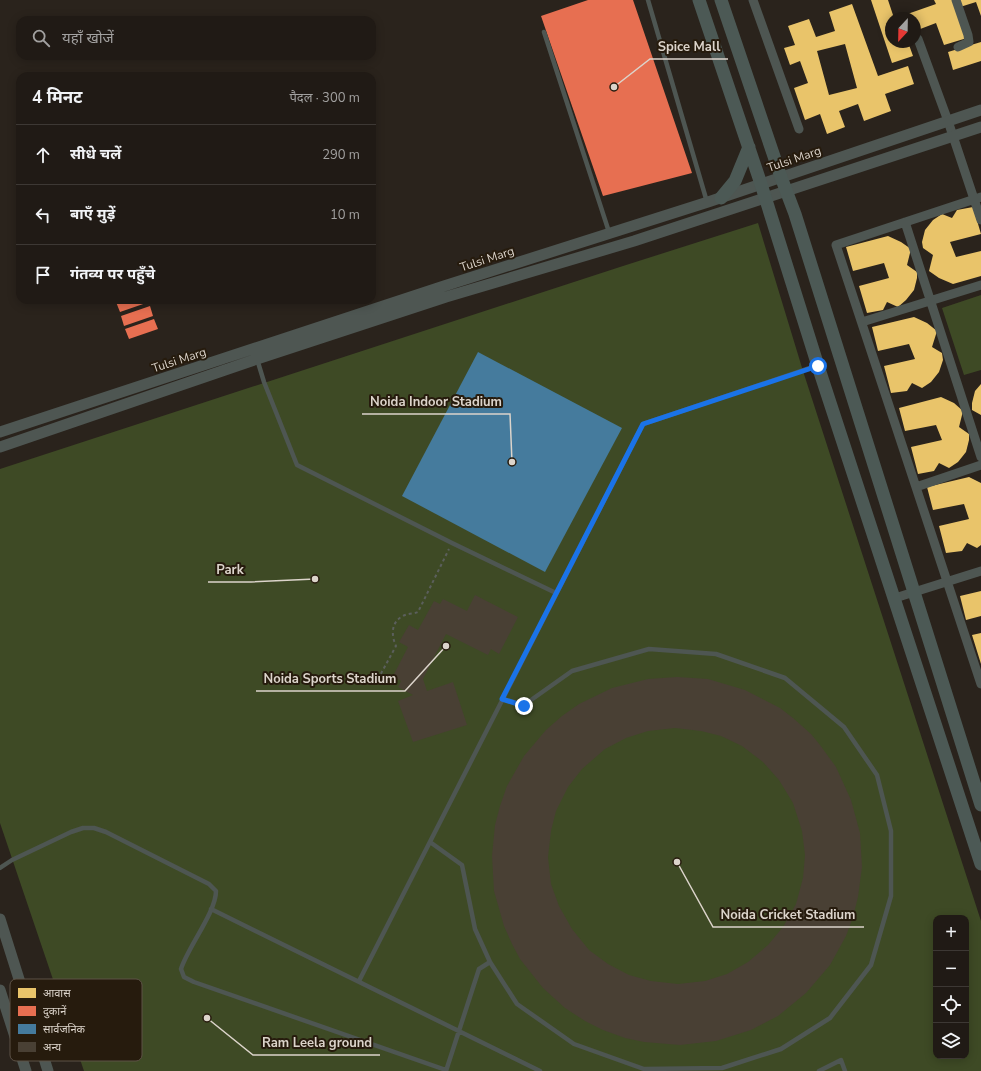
<!DOCTYPE html>
<html lang="hi">
<meta charset="utf-8">
<style>
:root{--surface:#201a15;--page:#2d2722;--text:#f1f3f6;--muted:#a2a1a0;--line:#3d3834}
body{margin:0;font-family:"Nunito Sans","Noto Sans Devanagari",sans-serif;background:var(--page);color:var(--text)}
.controls{position:absolute;right:12px;bottom:12px;display:grid;overflow:hidden;border-radius:8px;box-shadow:0 2px 10px #0003}
.controls button{width:36px;height:36px;display:grid;place-items:center;padding:0;border:0;border-bottom:1px solid var(--line);background:var(--surface);color:var(--text);font:20px sans-serif}
.compass{position:absolute;left:885px;top:12px;width:36px;height:36px;border-radius:50%;background:var(--surface);box-shadow:0 2px 10px #0003;rotate:202deg}
.stop{position:absolute;width:12px;height:12px;margin:-9px;border:3px solid #1a73e8;border-radius:50%;background:#fff}
.stop.end{background:#1a73e8;border-color:#fff;box-shadow:0 1px 4px #0008}
.list{margin:0;padding:0;list-style:none}
h2{display:flex;justify-content:space-between;align-items:center;height:52px;margin:0;padding:0 16px;font-size:17px}
h2 small{font-size:13px;font-weight:400;color:var(--muted)}
.list li{display:grid;grid-template-columns:26px 1fr auto;gap:12px;align-items:center;box-sizing:border-box;height:60px;padding:0 16px;border-top:1px solid var(--line)}
.list b{display:block;font-size:15px;white-space:nowrap}
.list em{font-size:13px;font-style:normal;color:var(--muted)}
.icon{flex:none;width:22px;height:22px;fill:none;stroke:currentColor;stroke-width:2;stroke-linecap:round;stroke-linejoin:round}
.map{position:relative;flex:none;width:981px;height:1071px;overflow:hidden}
.search{position:absolute;background:var(--surface);box-shadow:0 2px 10px #0003;left:16px;top:16px;width:360px;height:44px;display:flex;align-items:center;gap:10px;box-sizing:border-box;padding:0 14px;border-radius:12px;color:var(--muted);font-size:15px}
.panel{position:absolute;background:var(--surface);box-shadow:0 2px 10px #0003;left:16px;top:72px;width:360px;height:232px;border-radius:12px}
.map>svg:first-child{display:block}
.green{fill:#3e4a25;fill-rule:evenodd}
.homes{fill:#e9c46a;fill-rule:evenodd}
.shops{fill:#e76f51}
.public{fill:#457b9d}
.building{fill:#494034;fill-rule:evenodd}
.lines{fill:none;stroke-linecap:round;stroke-linejoin:round}
.path{stroke:#5b5f5c;stroke-width:2;stroke-dasharray:3 3;stroke-linecap:butt}
.service{stroke:#4e5652;stroke-width:4.5}
.minor{stroke:#4e5652;stroke-width:9}
.tertiary{stroke:#4e5652;stroke-width:11}
.secondary{stroke:#4c5955;stroke-width:13}
.route{stroke:#1a73e8;stroke-width:5}
.labels{text-anchor:middle;stroke-width:4;stroke-linejoin:round;paint-order:stroke}
.street-label{font-size:12px;fill:#dcd4cb;stroke:#261b0d}
.key{fill:#261b0d;stroke:#5d5246;stroke-width:1}
.key-label{font-size:11px;fill:#dcd4cb}
.leader{fill:none;stroke:#dcd4cb;stroke-width:1.5}
.callout-dot{fill:#dcd4cb;stroke:#261b0d;stroke-width:1.5}
.callout-label{font-size:13px;text-anchor:middle;font-weight:bold;fill:#dcd4cb;stroke:#261b0d;stroke-width:4;stroke-linejoin:round;paint-order:stroke}
</style>
<div class="map">
<svg width="981" height="1071" viewBox="0 0 981 1071">
<rect width="100%" height="100%" fill="#2a231c"/>
<!-- green -->
<path class="green" d="M 758,223 L 803,371 L 981,921 L 981,1071 L 84,1071 L 0,823 L 0,469 L 623,266 ZM 936,918 L 966,918 L 966,1056 L 936,1056 Z
M 981,295 L 981,370 L 964,375 L 942,308 Z"/>
<!-- homes -->
<path class="homes" d="M 871,0 L 888,0 L 894,18 L 891,18 L 891,42 L 908,42 L 913,56 L 892,63 Z
M 934,0 L 954,0 L 967,38 L 944,45 L 936,23 L 915,31 L 915,18 L 896,18 L 936,4 Z
M 957,0 L 981,0 L 981,16 L 976,2 L 960,7 Z
M 852,4 L 878,76 L 908,66 L 914,84 L 885,94 L 891,111 L 864,121 L 858,104 L 839,111 L 845,127 L 827,134 L 820,114 L 805,120 L 794,88 L 808,83 L 800,61 L 790,65 L 784,48 L 795,45 L 788,26 L 809,19 L 816,37 L 835,31 L 829,12 ZM 845,44 L 857,88 L 829,95 L 817,51 Z
M 981,42 L 981,61 L 953,70 L 948,52 Z
M 973,207 L 981,234 L 950,242 L 956,257 L 981,251 L 981,276 L 953,284 L 939,278 L 929,271 L 933,255 L 923,248 L 922,242 L 925,230 L 933,220 L 942,214 L 952,218 L 957,210 Z
M 888,236 L 901,242 L 911,249 L 907,265 L 917,272 L 917,278 L 914,290 L 906,300 L 898,307 L 887,302 L 883,310 L 867,313 L 859,286 L 889,278 L 884,263 L 853,271 L 846,247 Z
M 914,317 L 927,323 L 937,331 L 932,347 L 942,353 L 943,360 L 939,372 L 931,382 L 922,388 L 912,383 L 907,391 L 891,393 L 884,366 L 915,359 L 909,344 L 878,351 L 872,327 Z
M 981,384 L 981,415 L 972,410 L 972,403 L 975,391 Z
M 941,397 L 954,403 L 963,411 L 959,427 L 969,434 L 969,440 L 966,452 L 958,462 L 949,468 L 939,463 L 934,471 L 918,474 L 911,447 L 942,440 L 936,425 L 905,431 L 899,408 Z
M 969,477 L 981,483 L 981,545 L 977,548 L 967,543 L 962,551 L 946,553 L 939,526 L 969,519 L 964,504 L 933,510 L 927,487 Z
M 981,591 L 981,616 L 966,620 L 960,596 Z
M 981,633 L 981,664 L 972,635 Z"/>
<!-- shops -->
<path class="shops" d="M 588,0 L 633,0 L 692,173 L 603,196 L 541,16 Z
M 121,300 L 148,300 L 149,302 L 120,312 L 116,302 Z
M 150,306 L 153,316 L 124,326 L 121,316 Z
M 154,319 L 158,329 L 129,339 L 125,329 Z"/>
<!-- public -->
<path class="public" d="M 478,352 L 622,428 L 545,572 L 402,496 Z"/>
<!-- building -->
<path class="building" d="M 475,595 L 518,617 L 499,654 L 491,649 L 488,655 L 446,634 L 423,679 L 427,691 L 453,682 L 467,725 L 413,742 L 398,701 L 413,695 L 398,687 L 401,681 L 393,676 L 408,647 L 399,642 L 409,625 L 418,630 L 434,601 L 440,604 L 443,599 L 467,611 Z
M 677,677 L 708,679 L 745,690 L 780,708 L 793,718 L 811,734 L 820,745 L 836,767 L 851,800 L 860,833 L 862,867 L 858,897 L 853,917 L 846,936 L 830,965 L 806,993 L 778,1016 L 751,1030 L 716,1041 L 680,1045 L 644,1042 L 625,1038 L 603,1030 L 585,1021 L 565,1008 L 543,988 L 520,959 L 512,944 L 504,926 L 494,891 L 492,856 L 495,825 L 500,806 L 507,786 L 524,756 L 546,730 L 562,716 L 579,704 L 612,688 L 648,679 ZM 675,728 L 701,731 L 721,736 L 742,746 L 763,762 L 779,780 L 793,803 L 802,831 L 805,855 L 803,878 L 796,904 L 783,927 L 768,945 L 748,962 L 727,974 L 705,981 L 678,984 L 651,981 L 629,975 L 608,964 L 589,950 L 572,929 L 559,906 L 551,884 L 548,857 L 551,831 L 556,811 L 568,787 L 582,769 L 605,749 L 626,738 L 648,731 Z"/>
<g class="lines">
<!-- path -->
<path class="path" d="M 378,679 L 396,646 C 391,635 391,622 403,616 C 408,613 414,614 418,612 L 449,549"/>
<!-- service -->
<path class="service" d="M 648,0 L 707,202
M 544,32 L 609,232
M 257,359 L 264,382 L 297,465 L 452,543 L 556,593
M 430,842 L 462,865 L 475,929 L 490,962 L 517,1004 L 574,1044 L 644,1069 L 722,1068 L 781,1049 L 830,1018 L 871,965 L 891,896 L 891,831 L 877,775 L 844,727 L 785,678 L 716,654 L 649,649 L 572,671 L 524,705 L 503,699
M 0,868 L 12,860 L 71,832 L 83,828 L 94,828 L 106,832 L 209,884 L 216,891 C 216,912 188,947 181,969 L 184,977 L 194,982 L 446,1070
M 211,909 L 540,1071
M 359,981 L 643,424 L 816,366
M 446,1071 L 479,969 L 490,962
M 819,1071 L 841,1060 L 845,1071"/>
<!-- minor -->
<path class="minor" d="M 753,0 L 799,129
M 956,0 L 968,35 L 969,42 L 958,47
M 918,39 L 948,121 L 981,220
M 981,197 L 836,245 L 981,684
M 905,222 L 981,457
M 862,322 L 981,285
M 916,487 L 981,465
M 895,598 L 981,571"/>
<!-- tertiary -->
<path class="tertiary" d="M 0,432 L 444,286 L 708,202 L 981,110
M 0,447 L 257,359 L 446,297 L 634,241 L 981,127
M 0,919 L 48,1071
M 0,990 L 26,1071"/>
<!-- secondary -->
<path class="secondary" d="M 699,0 L 761,184 L 818,366 L 981,864
M 721,0 L 781,177 L 795,214 L 981,805
M 721,198 L 735,181 L 749,147"/>
</g>
<g class="lines">
<!-- route -->
<path class="route" d="M 524,706 L 502,699 L 643,424 L 818,366"/>
</g>
<g class="labels">
<!-- street labels -->
<g class="street-label">
<text transform="translate(794 159) rotate(-19)" y="4">Tulsi Marg</text>
<text transform="translate(487 259) rotate(-18)" y="4">Tulsi Marg</text>
<text transform="translate(179 360) rotate(-18)" y="4">Tulsi Marg</text>
</g>
</g>
<!-- legend -->
<rect x="10" y="979" width="132" height="82" rx="6" class="key"/>
<rect x="18" y="988" width="18" height="10" fill="#e9c46a"/>
<rect x="18" y="1006" width="18" height="10" fill="#e76f51"/>
<rect x="18" y="1024" width="18" height="10" fill="#457b9d"/>
<rect x="18" y="1042" width="18" height="10" fill="#494034"/>
<g class="key-label">
<text x="43" y="997">आवास</text>
<text x="43" y="1015">दुकानें</text>
<text x="43" y="1033">सार्वजनिक</text>
<text x="43" y="1051">अन्य</text>
</g>
<!-- callouts -->
<path class="leader" d="M614 87L650 59H728M512 462L510 414H362M315 579L251 582H208M446 646L405 691H256M677 862L713 927H864M207 1018L253 1055H380"/>
<g class="callout-dot">
<circle cx="614" cy="87" r="4"/>
<circle cx="512" cy="462" r="4"/>
<circle cx="315" cy="579" r="4"/>
<circle cx="446" cy="646" r="4"/>
<circle cx="677" cy="862" r="4"/>
<circle cx="207" cy="1018" r="4"/>
</g>
<g class="callout-label">
<text x="689" y="51">Spice Mall</text>
<text x="436" y="406">Noida Indoor Stadium</text>
<text x="230" y="574">Park</text>
<text x="330" y="683">Noida Sports Stadium</text>
<text x="788" y="919">Noida Cricket Stadium</text>
<text x="317" y="1047">Ram Leela ground</text>
</g>
</svg>
<div class="controls">
<button>+</button>
<button>−</button>
<button><svg class="icon" aria-label="locate" viewBox="0 0 24 24"><circle cx="12" cy="12" r="6"/><path d="M12 2v4M12 18v4M2 12h4M18 12h4"/></svg></button>
<button><svg class="icon" aria-label="layers" viewBox="0 0 24 24"><path d="M12 4l9 5-9 5-9-5zM3 14l9 5 9-5"/></svg></button>
</div>
<svg class="compass" viewBox="-18 -18 36 36"><path d="M0-13l5 13h-10z" fill="#e53935"/><path d="M0 13l5-13h-10z" fill="#a2a1a0"/></svg>
<div class="stop" style="left:818px;top:366px"></div>
<div class="stop end" style="left:524px;top:706px"></div>
<div class="search"><svg class="icon" aria-label="search" viewBox="0 0 24 24"><circle cx="10" cy="10" r="6"/><path d="M15 15l6 6"/></svg>यहाँ खोजें</div>
<section class="panel">
<h2>4 मिनट<small>पैदल · 300 m</small></h2>
<ul class="list">
<li><svg class="icon" aria-label="ahead" viewBox="0 0 24 24"><path d="M12 20V5M6 11l6-6 6 6"/></svg><div><b>सीधे चलें</b></div><em>290 m</em></li>
<li><svg class="icon" aria-label="left" viewBox="0 0 24 24"><path d="M17 20v-9H6M10 6l-5 5 5 5"/></svg><div><b>बाएँ मुड़ें</b></div><em>10 m</em></li>
<li><svg class="icon" aria-label="arrive" viewBox="0 0 24 24"><path d="M6 21V4h12l-3 4 3 4H6"/></svg><div><b>गंतव्य पर पहुँचे</b></div></li>
</ul>
</section>
</div>
